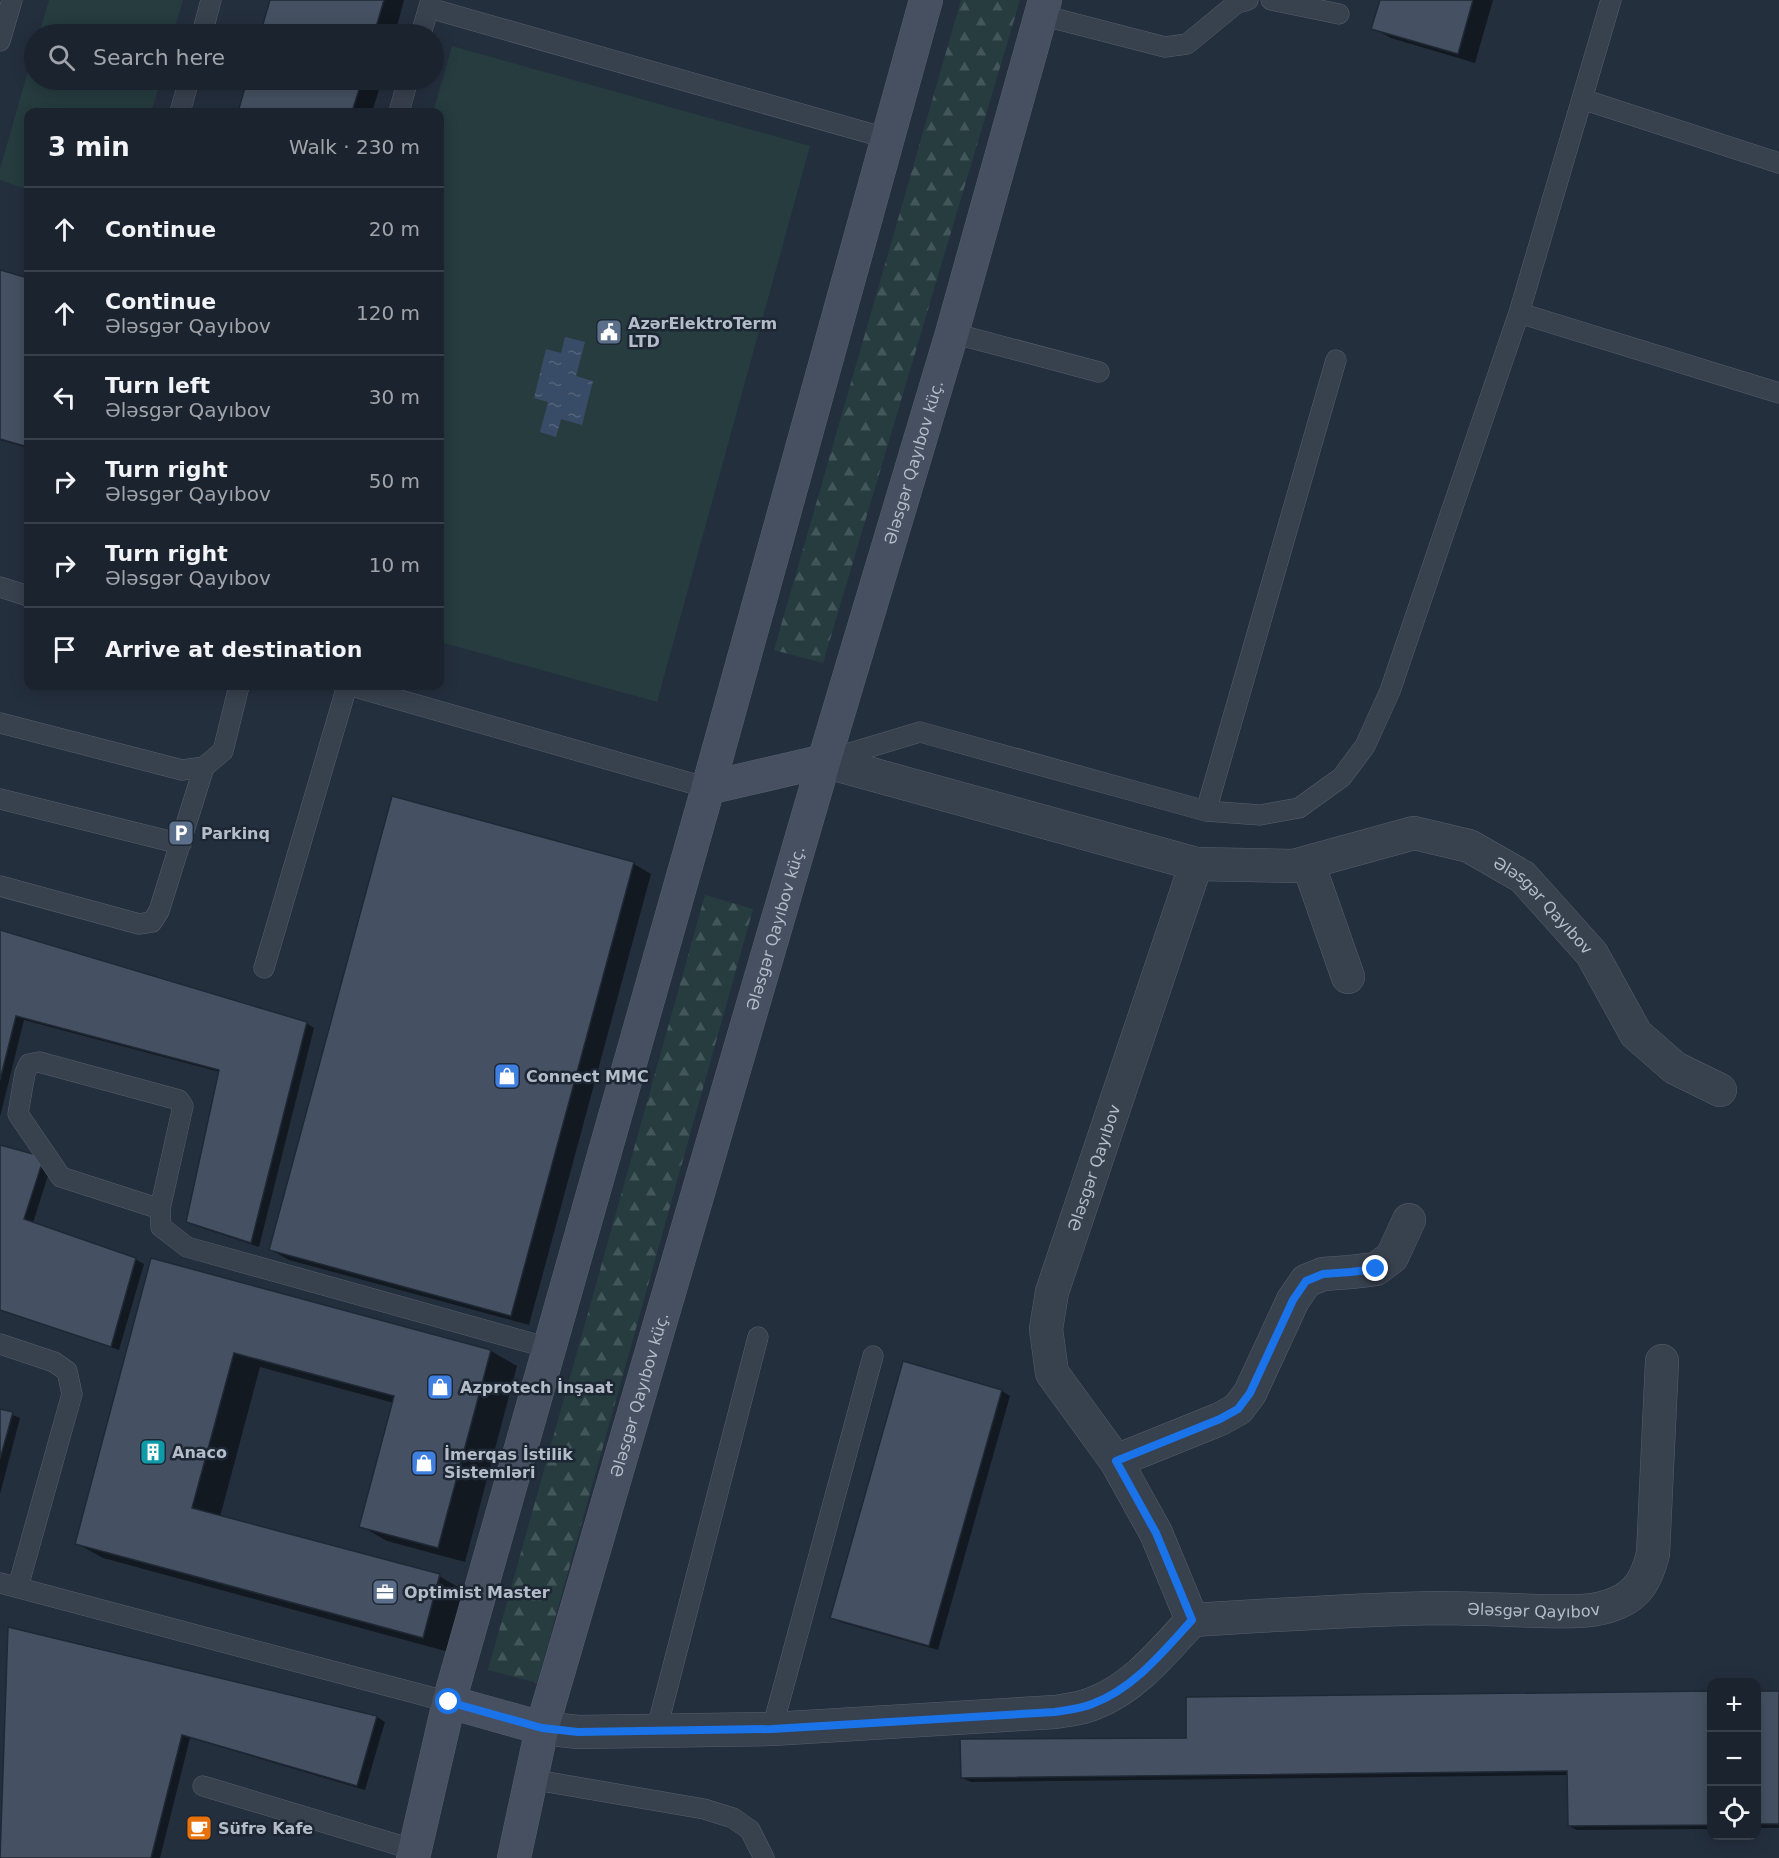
<!DOCTYPE html>
<meta charset="utf-8">
<style>
:root{--surface:#1b232e;--page:#242b36;--text:#f1f3f6;--muted:#a0a4aa;--line:#39404a}
body{margin:0;font-family:"DejaVu Sans",sans-serif;background:var(--page);color:var(--text)}
.controls{position:absolute;right:18px;bottom:18px;display:grid;overflow:hidden;border-radius:12px;box-shadow:0 3px 15px #0003}
.controls button{width:54px;height:54px;display:grid;place-items:center;padding:0;border:0;border-bottom:2px solid var(--line);background:var(--surface);color:var(--text);font:30px sans-serif}
.stop{position:absolute;width:18px;height:18px;margin:-14px;border:4px solid #1a73e8;border-radius:50%;background:#fff}
.stop.end{background:#1a73e8;border-color:#fff;box-shadow:0 2px 6px #0008}
.list{margin:0;padding:0;list-style:none}
h2{display:flex;justify-content:space-between;align-items:center;height:78px;margin:0;padding:0 24px;font-size:26px}
h2 small{font-size:20px;font-weight:400;color:var(--muted)}
.list li{display:grid;grid-template-columns:39px 1fr auto;gap:18px;align-items:center;box-sizing:border-box;height:84px;padding:0 24px;border-top:2px solid var(--line)}
.list b{display:block;font-size:22px;white-space:nowrap}
.list p{margin:0;font-size:20px;white-space:nowrap;color:var(--muted)}
.list em{font-size:20px;font-style:normal;color:var(--muted)}
.icon{flex:none;width:33px;height:33px;fill:none;stroke:currentColor;stroke-width:2;stroke-linecap:round;stroke-linejoin:round}
.map{position:relative;flex:none;width:1779px;height:1858px;overflow:hidden}
.search{position:absolute;background:var(--surface);box-shadow:0 3px 15px #0003;left:24px;top:24px;width:420px;height:66px;display:flex;align-items:center;gap:15px;box-sizing:border-box;padding:0 21px;border-radius:33px;color:var(--muted);font-size:22px}
.panel{position:absolute;background:var(--surface);box-shadow:0 3px 15px #0003;left:24px;top:108px;width:420px;height:582px;border-radius:12px}
.map>svg:first-child{display:block}
.green{fill:#263c3f}
.forest{fill:url(#forest-firs)}
.water{fill:url(#water-ripples)}
.shadow{fill:#0007}
.building{fill:#455162;stroke:#1f2835;stroke-width:1.5}
.lines{fill:none;stroke-linecap:round;stroke-linejoin:round}
.service-casing{stroke:#565f6c;stroke-width:21}
.minor-casing{stroke:#565f6c;stroke-width:34}
.secondary-casing{stroke:#565f6c;stroke-width:34}
.service{stroke:#38414e;stroke-width:20}
.minor{stroke:#38414e;stroke-width:33}
.secondary{stroke:#465061;stroke-width:33}
.route{stroke:#1a73e8;stroke-width:8}
.labels{text-anchor:middle;stroke-width:5;stroke-linejoin:round;paint-order:stroke}
.poi-label{font-size:16px;font-weight:bold;fill:#b4bcc9;stroke:#1d2633;text-anchor:start}
.street-label{font-size:16px;fill:#b4bcc9;stroke:#1d2633}
</style>
<div class="map">
<svg width="1779" height="1858" viewBox="0 0 1779 1858">
<defs>
<pattern id="forest-firs" width="22" height="20" patternUnits="userSpaceOnUse" patternTransform="scale(1.5)"><rect width="22" height="20" fill="#263c3f"/><path d="M5 1l3.5 6h-7zM16 11l3.5 6h-7z" fill="#435659"/></pattern>
<pattern id="water-ripples" width="26" height="14" patternUnits="userSpaceOnUse" patternTransform="scale(1.5)"><rect width="26" height="14" fill="#394c67"/><path d="M2 4q2-2 4 0t4 0M15 11q2-2 4 0t4 0" fill="none" stroke="#53647b"/></pattern>
</defs>
<rect width="100%" height="100%" fill="#242f3e"/>
<!-- green -->
<path class="green" d="M 49,0 L 183,0 L 173,34 L 39,34 Z
M 452,46 L 810,146 L 657,702 L 440,642 L 440,112 L 433,112 Z
M 34,50 L 34,80 L 161,80 L 151,112 L 28,112 L 28,190 L 0,180 L 0,169 Z"/>
<!-- forest -->
<path class="forest" d="M 961,0 L 1020,0 L 823,663 L 774,650 Z
M 705,895 L 753,909 L 537,1683 L 488,1670 Z"/>
<!-- water -->
<path class="water" d="M 565,337 L 585,342 L 576,376 L 593,381 L 582,425 L 561,419 L 556,437 L 540,432 L 548,402 L 534,398 L 546,349 L 561,353 Z"/>
<!-- shadow -->
<path class="shadow" d="M 272,0 L 404,0 L 395,34 L 262,34 Z
M 1381,0 L 1493,0 L 1475,63 L 1391,38 L 1373,28 Z
M 249,80 L 382,80 L 372,112 L 239,112 Z
M 0,272 L 28,280 L 28,448 L 0,440 Z
M 393,797 L 634,864 L 651,874 L 529,1325 L 289,1260 L 271,1250 Z
M 0,931 L 306,1023 L 314,1028 L 259,1247 L 196,1226 L 188,1221 L 220,1072 L 24,1020 L 0,1117 Z
M 0,1146 L 52,1163 L 33,1223 L 135,1259 L 144,1264 L 119,1350 L 0,1310 Z
M 152,1260 L 491,1351 L 517,1366 L 465,1562 L 387,1541 L 361,1526 L 394,1403 L 260,1367 L 220,1517 L 439,1576 L 465,1591 L 449,1652 L 103,1558 L 76,1543 Z
M 1002,1391 L 1010,1396 L 938,1650 L 840,1622 L 832,1617 Z
M 0,1410 L 20,1418 L 0,1494 Z
M 9,1629 L 377,1717 L 385,1722 L 365,1790 L 190,1738 L 160,1858 L 1,1858 Z
M 1756,1692 L 1779,1692 L 1779,1828 L 1756,1828 Z
M 1712,1693 L 1712,1829 L 1577,1830 L 1569,1826 L 1569,1775 L 971,1782 L 962,1778 Z"/>
<!-- building -->
<path class="building" d="M 270,0 L 384,0 L 374,34 L 260,34 Z
M 1380,0 L 1473,0 L 1458,54 L 1371,29 Z
M 247,80 L 362,80 L 352,112 L 238,112 Z
M 0,270 L 28,278 L 28,447 L 0,439 Z
M 392,796 L 634,862 L 511,1316 L 269,1250 Z
M 0,930 L 307,1022 L 251,1243 L 186,1222 L 219,1070 L 16,1016 L 0,1080 Z
M 0,1145 L 44,1157 L 24,1219 L 136,1258 L 111,1347 L 0,1310 Z
M 151,1258 L 491,1350 L 438,1548 L 359,1527 L 394,1396 L 234,1353 L 192,1508 L 440,1574 L 423,1638 L 75,1544 Z
M 903,1361 L 1002,1390 L 929,1646 L 830,1618 Z
M 0,1409 L 13,1412 L 0,1459 Z
M 8,1627 L 377,1716 L 357,1786 L 182,1735 L 151,1858 L 0,1858 Z
M 1712,1691 L 1712,1825 L 1568,1826 L 1567,1771 L 961,1778 L 960,1739 L 1186,1738 L 1186,1697 Z
M 1756,1691 L 1779,1691 L 1779,1824 L 1756,1824 Z"/>
<g class="lines">
<defs>
<path id="service" d="M 1271,0 L 1339,14
M 429,8 L 886,138
M 1041,15 L 1165,47 L 1187,44 L 1237,3 L 1248,0
M 202,34 L 211,0
M 421,34 L 431,0
M 0,41 L 12,0
M 1582,99 L 1779,163
M 180,112 L 189,80
M 399,112 L 408,80
M 1519,313 L 1779,393
M 952,333 L 1099,372
M 0,587 L 28,596
M 351,686 L 708,788
M 0,723 L 182,770 L 204,767 L 223,751 L 239,686
M 830,759 L 920,732 L 1206,811 L 1260,815 L 1299,808 L 1342,777 L 1365,746 L 1390,691 L 1519,313 L 1611,0
M 0,799 L 181,844
M 1206,811 L 1336,360
M 0,886 L 139,924 L 152,922 L 159,911 L 204,767
M 264,968 L 347,686
M 160,1209 L 61,1177 L 18,1114 L 25,1073 L 29,1064 L 39,1062 L 179,1100 L 183,1106 L 160,1209 L 161,1227 L 187,1247 L 549,1348
M 0,1344 L 54,1362 L 67,1371 L 72,1394 L 18,1587
M 0,1583 L 449,1702
M 772,1729 L 873,1356
M 656,1732 L 758,1337
M 530,1779 L 704,1809 L 733,1818 L 750,1830 L 764,1858
M 203,1786 L 415,1850"/>
<g id="minor">
<path d="M 1308,863 L 1348,977"/>
<path id="s1" d="M 1196,864 L 1294,866 L 1414,833 L 1469,846 L 1523,877 L 1592,954 L 1636,1034 L 1675,1068 L 1720,1090"/>
<path d="M 1116,1461 L 1220,1419 L 1238,1409 L 1250,1393 L 1293,1300 L 1306,1281 L 1323,1274 L 1351,1272 L 1376,1269 L 1392,1257 L 1409,1220"/>
<path id="s2" d="M 1192,1620 C 1272,1615 1353,1610 1434,1608 C 1469,1608 1505,1610 1540,1611 C 1565,1611 1592,1614 1617,1603 C 1639,1594 1647,1577 1653,1554 L 1662,1361"/>
<path id="s3" d="M 542,1728 L 578,1732 L 772,1729 L 1055,1712 C 1067,1710 1080,1709 1092,1704 C 1133,1689 1163,1652 1192,1620 L 1156,1533 L 1116,1461 L 1052,1373 L 1046,1329 L 1052,1292 L 1196,864 L 824,761"/>
</g>
<g id="secondary">
<path d="M 708,788 L 824,761"/>
<path d="M 449,1702 L 542,1728"/>
<path d="M 413,1858 L 449,1702 L 708,788 L 926,0"/>
<path id="s4" d="M 514,1858 L 542,1728 L 824,761 L 952,333 L 1045,0"/>
</g>
</defs>
<!-- service casing -->
<use href="#service" class="service-casing"/>
<!-- minor casing -->
<use href="#minor" class="minor-casing"/>
<!-- secondary casing -->
<use href="#secondary" class="secondary-casing"/>
<!-- service -->
<use href="#service" class="service"/>
<!-- minor -->
<use href="#minor" class="minor"/>
<!-- secondary -->
<use href="#secondary" class="secondary"/>
</g>
<g class="lines">
<!-- route -->
<path class="route" d="M 449,1702 L 542,1728 L 578,1732 L 772,1729 L 1055,1712 C 1067,1710 1080,1709 1092,1704 C 1133,1689 1163,1652 1192,1620 L 1156,1533 L 1116,1461 L 1220,1419 L 1238,1409 L 1250,1393 L 1293,1300 L 1306,1281 L 1323,1274 L 1351,1272 L 1376,1269"/>
</g>
<!-- icons -->
<defs>
<symbol id="civic-square" viewBox="-11 -11 22 22"><rect x="-9" y="-9" width="18" height="18" rx="4" fill="#5c6f8a" stroke="#1d2633"/><path d="M-.6-6.5H3V-4.5H.6V-3L4-1V1h2V6H-6V1h2V-1L-.6-3ZM-1.2 2.5V6h2.4V2.5Z" fill="#fff"/></symbol>
<symbol id="parking-square" viewBox="-11 -11 22 22"><rect x="-9" y="-9" width="18" height="18" rx="4" fill="#5c6f8a" stroke="#1d2633"/><path d="M-3.5-5.5H1a3.5 3.5 0 0 1 0 7H-1V5.5H-3.5ZM-1-3.4V-.6H.8a1.4 1.4 0 0 0 0-2.8Z" fill="#fff"/></symbol>
<symbol id="shop-square" viewBox="-11 -11 22 22"><rect x="-9" y="-9" width="18" height="18" rx="4" fill="#3f7fe0" stroke="#1d2633"/><path d="M-5-2.5h2.3a2.7 3.5 0 0 1 5.4 0H5L5.5 6h-11ZM-1.5-2.5h3a1.5 2.3 0 0 0-3 0Z" fill="#fff"/></symbol>
<symbol id="building-square" viewBox="-11 -11 22 22"><rect x="-9" y="-9" width="18" height="18" rx="4" fill="#0f9aa8" stroke="#1d2633"/><path d="M-4-6H4V6H1V3H-1V6H-4ZM-2.5-4.3h1.7v1.8h-1.7ZM.8-4.3h1.7v1.8H.8ZM-2.5-1h1.7V.8h-1.7ZM.8-1h1.7V.8H.8Z" fill="#fff"/></symbol>
<symbol id="office-square" viewBox="-11 -11 22 22"><rect x="-9" y="-9" width="18" height="18" rx="4" fill="#5c6f8a" stroke="#1d2633"/><path d="M-6-3h4V-5.5h4V-3h4V5H-6ZM-1-4.5V-3h2v-1.5ZM-6 0V1H6V0Z" fill="#fff"/></symbol>
<symbol id="cafe-square" viewBox="-11 -11 22 22"><rect x="-9" y="-9" width="18" height="18" rx="4" fill="#e8710a" stroke="#1d2633"/><path d="M-5.5-4.5H6V0H3Q3 3.5 0 3.5H-2.5Q-5.5 3.5-5.5 0ZM3-3.2v2h1.7v-2ZM-6 4.5H4V6H-6Z" fill="#fff"/></symbol>
</defs>
<g fill-rule="evenodd">
<use href="#civic-square" x="594" y="317" width="30" height="30"/>
<use href="#parking-square" x="166" y="818" width="30" height="30"/>
<use href="#shop-square" x="492" y="1061" width="30" height="30"/>
<use href="#shop-square" x="425" y="1372" width="30" height="30"/>
<use href="#building-square" x="138" y="1437" width="30" height="30"/>
<use href="#shop-square" x="409" y="1448" width="30" height="30"/>
<use href="#office-square" x="370" y="1577" width="30" height="30"/>
<use href="#cafe-square" x="184" y="1813" width="30" height="30"/>
</g>
<g class="labels">
<!-- poi labels -->
<g class="poi-label">
<text x="628" y="329">AzərElektroTerm<tspan x="628" dy="18">LTD</tspan></text>
<text x="201" y="839">Parkinq</text>
<text x="526" y="1082">Connect MMC</text>
<text x="460" y="1393">Azprotech İnşaat</text>
<text x="172" y="1458">Anaco</text>
<text x="444" y="1460">İmerqas İstilik<tspan x="444" dy="18">Sistemləri</tspan></text>
<text x="404" y="1598">Optimist Master</text>
<text x="218" y="1834">Süfrə Kafe</text>
</g>
<!-- street labels -->
<g class="street-label">
<text dy="6" stroke="none"><textPath href="#s4" startOffset="1452">Ələsgər Qayıbov küç.</textPath></text>
<text dy="6" stroke="none"><textPath href="#s1" startOffset="375">Ələsgər Qayıbov</textPath></text>
<text dy="6" stroke="none"><textPath href="#s4" startOffset="966">Ələsgər Qayıbov küç.</textPath></text>
<text dy="6" stroke="none"><textPath href="#s3" startOffset="1182">Ələsgər Qayıbov</textPath></text>
<text dy="6" stroke="none"><textPath href="#s4" startOffset="480">Ələsgər Qayıbov küç.</textPath></text>
<text dy="6" stroke="none"><textPath href="#s2" startOffset="342">Ələsgər Qayıbov</textPath></text>
</g>
</g>
</svg>
<div class="controls">
<button>+</button>
<button>−</button>
<button><svg class="icon" aria-label="locate" viewBox="0 0 24 24"><circle cx="12" cy="12" r="6"/><path d="M12 2v4M12 18v4M2 12h4M18 12h4"/></svg></button>
</div>
<div class="stop" style="left:449px;top:1702px"></div>
<div class="stop end" style="left:1376px;top:1269px"></div>
<div class="search"><svg class="icon" aria-label="search" viewBox="0 0 24 24"><circle cx="10" cy="10" r="6"/><path d="M15 15l6 6"/></svg>Search here</div>
<section class="panel">
<h2>3 min<small>Walk · 230 m</small></h2>
<ul class="list">
<li><svg class="icon" aria-label="ahead" viewBox="0 0 24 24"><path d="M12 20V5M6 11l6-6 6 6"/></svg><div><b>Continue</b></div><em>20 m</em></li>
<li><svg class="icon" aria-label="ahead" viewBox="0 0 24 24"><path d="M12 20V5M6 11l6-6 6 6"/></svg><div><b>Continue</b><p>Ələsgər Qayıbov</p></div><em>120 m</em></li>
<li><svg class="icon" aria-label="left" viewBox="0 0 24 24"><path d="M17 20v-9H6M10 6l-5 5 5 5"/></svg><div><b>Turn left</b><p>Ələsgər Qayıbov</p></div><em>30 m</em></li>
<li><svg class="icon" aria-label="right" viewBox="0 0 24 24"><path d="M7 20v-9h11M14 6l5 5-5 5"/></svg><div><b>Turn right</b><p>Ələsgər Qayıbov</p></div><em>50 m</em></li>
<li><svg class="icon" aria-label="right" viewBox="0 0 24 24"><path d="M7 20v-9h11M14 6l5 5-5 5"/></svg><div><b>Turn right</b><p>Ələsgər Qayıbov</p></div><em>10 m</em></li>
<li><svg class="icon" aria-label="arrive" viewBox="0 0 24 24"><path d="M6 21V4h12l-3 4 3 4H6"/></svg><div><b>Arrive at destination</b></div></li>
</ul>
</section>
</div>
